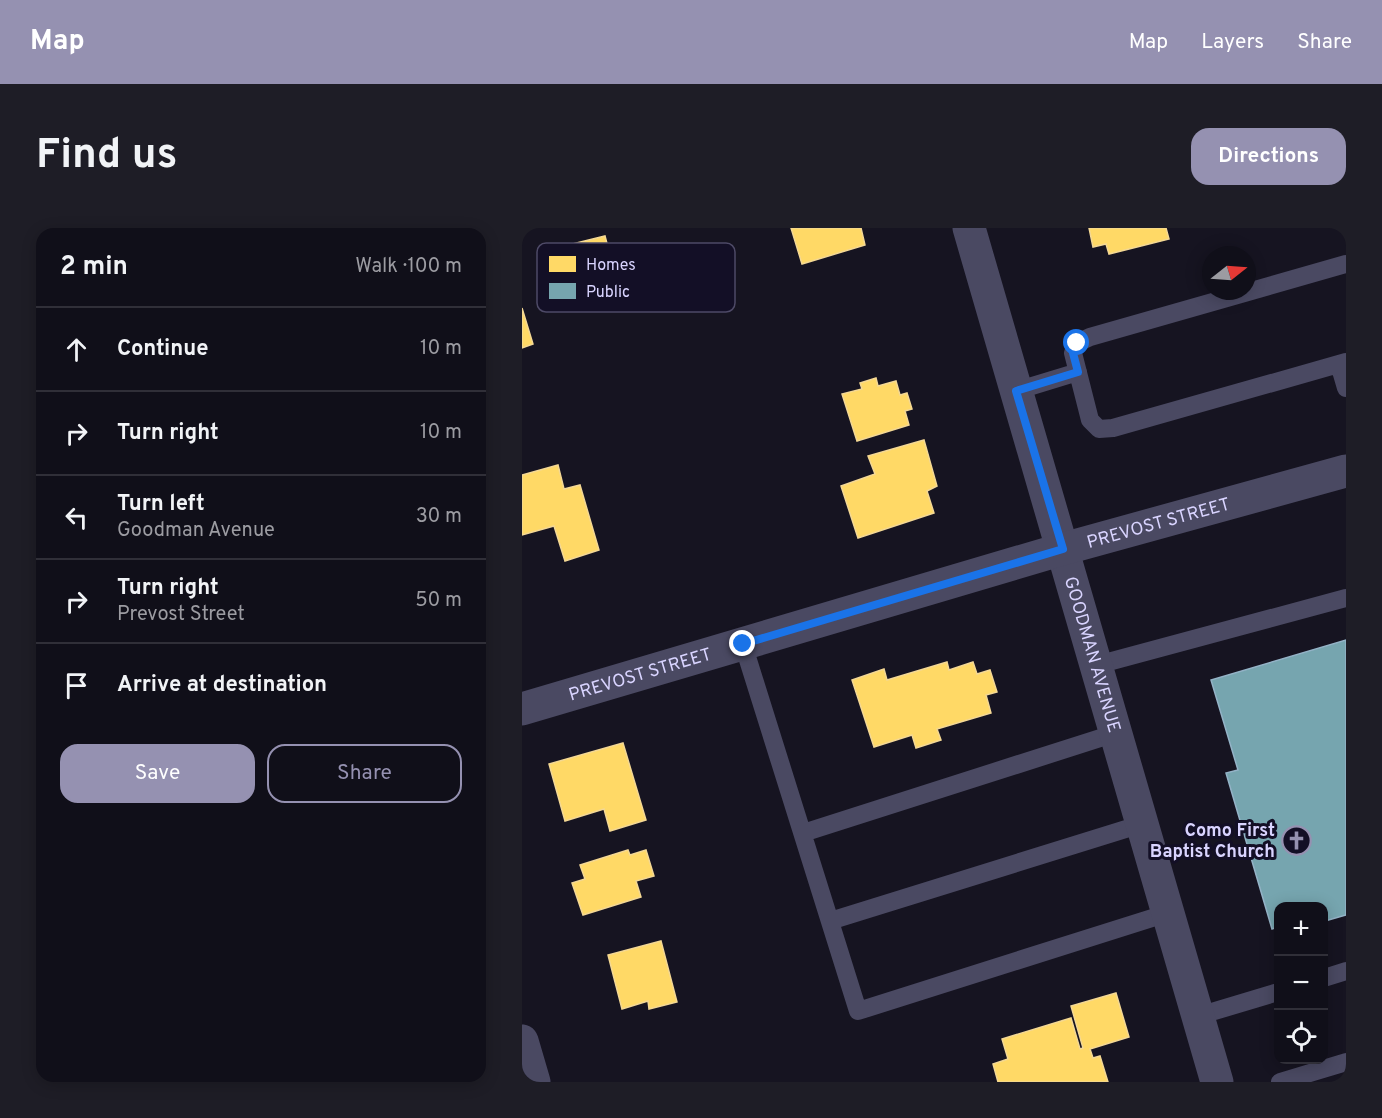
<!DOCTYPE html>
<meta charset="utf-8">
<style>
:root{--surface:#100f19;--page:#1e1d26;--text:#f1f3f6;--muted:#9c9ca2;--line:#302f38;--accent:#9591b1}
body{margin:0;font-family:Overpass,sans-serif;background:var(--page);color:var(--text)}
.controls{position:absolute;right:18px;bottom:18px;display:grid;overflow:hidden;border-radius:12px;box-shadow:0 3px 15px #0003}
.controls button{width:54px;height:54px;display:grid;place-items:center;padding:0;border:0;border-bottom:2px solid var(--line);background:var(--surface);color:var(--text);font:30px sans-serif}
.compass{position:absolute;left:680px;top:18px;width:54px;height:54px;border-radius:50%;background:var(--surface);box-shadow:0 3px 15px #0003;rotate:73deg}
.stop{position:absolute;width:18px;height:18px;margin:-14px;border:4px solid #1a73e8;border-radius:50%;background:#fff}
.stop.end{background:#1a73e8;border-color:#fff;box-shadow:0 2px 6px #0008}
.list{margin:0;padding:0;list-style:none}
h2{display:flex;justify-content:space-between;align-items:center;height:78px;margin:0;padding:0 24px;font-size:26px}
h2 small{font-size:20px;font-weight:400;color:var(--muted)}
.list li{display:grid;grid-template-columns:39px 1fr auto;gap:18px;align-items:center;box-sizing:border-box;height:84px;padding:0 24px;border-top:2px solid var(--line)}
.list b{display:block;font-size:22px;white-space:nowrap}
.list p{margin:0;font-size:20px;white-space:nowrap;color:var(--muted)}
.list em{font-size:20px;font-style:normal;color:var(--muted)}
.actions{display:flex;gap:12px;padding:18px 24px}
.actions a{flex:1;padding:14px 0;border:2px solid var(--accent);border-radius:18px;text-align:center;font-size:21px;color:var(--accent)}
.actions .main{background:var(--accent);color:#fff}
.icon{flex:none;width:33px;height:33px;fill:none;stroke:currentColor;stroke-width:2;stroke-linecap:round;stroke-linejoin:round}
.map{position:relative;flex:none;width:824px;height:854px;overflow:hidden;border-radius:18px}
header{display:flex;align-items:center;gap:36px;box-sizing:border-box;height:84px;padding:0 30px;background:var(--accent);color:#fff}
header strong{font-size:28px}
nav{display:flex;gap:33px;margin-inline-start:auto;font-size:21px}
.intro{display:flex;align-items:center;justify-content:space-between;box-sizing:border-box;height:144px;padding:0 36px}
h1{margin:0;font-size:42px}
.button{padding:15px 27px;border-radius:18px;background:var(--accent);color:#fff;font-size:21px;font-weight:700}
main{display:flex;gap:36px;padding:0 36px}
aside{flex:1;background:var(--surface);border-radius:18px;box-shadow:0 3px 15px #0003}
.map>svg:first-child{display:block}
.homes{fill:#ffd966;stroke:#f4d894;stroke-width:1.5}
.public{fill:#76a5af;stroke:#94b3c7;stroke-width:1.5}
.lines{fill:none;stroke-linecap:round;stroke-linejoin:round}
.service{stroke:#4a4962;stroke-width:18}
.minor{stroke:#4a4962;stroke-width:33}
.route{stroke:#1a73e8;stroke-width:8}
.labels{text-anchor:middle;stroke-width:6;stroke-linejoin:round;paint-order:stroke}
.street-label{font-size:18px;fill:#d9d4ff;stroke:#130f26}
.poi-label{font-size:18px;font-weight:bold;fill:#d9d4ff;stroke:#130f26;text-anchor:end}
.key{fill:#130f26;stroke:#4e4a67;stroke-width:1.5}
.key-label{font-size:16px;fill:#d9d4ff}
</style>
<header>
<strong>Map</strong>
<nav><a>Map</a><a>Layers</a><a>Share</a></nav>
</header>
<div class="intro"><h1>Find us</h1><a class="button">Directions</a></div>
<main>
<aside>
<h2>2 min<small>Walk · 100 m</small></h2>
<ul class="list">
<li><svg class="icon" aria-label="ahead" viewBox="0 0 24 24"><path d="M12 20V5M6 11l6-6 6 6"/></svg><div><b>Continue</b></div><em>10 m</em></li>
<li><svg class="icon" aria-label="right" viewBox="0 0 24 24"><path d="M7 20v-9h11M14 6l5 5-5 5"/></svg><div><b>Turn right</b></div><em>10 m</em></li>
<li><svg class="icon" aria-label="left" viewBox="0 0 24 24"><path d="M17 20v-9H6M10 6l-5 5 5 5"/></svg><div><b>Turn left</b><p>Goodman Avenue</p></div><em>30 m</em></li>
<li><svg class="icon" aria-label="right" viewBox="0 0 24 24"><path d="M7 20v-9h11M14 6l5 5-5 5"/></svg><div><b>Turn right</b><p>Prevost Street</p></div><em>50 m</em></li>
<li><svg class="icon" aria-label="arrive" viewBox="0 0 24 24"><path d="M6 21V4h12l-3 4 3 4H6"/></svg><div><b>Arrive at destination</b></div></li>
</ul>
<div class="actions"><a class="main">Save</a><a>Share</a></div>
</aside>
<div class="map">
<svg width="824" height="854" viewBox="0 0 824 854">
<rect width="100%" height="100%" fill="#161421"/>
<!-- homes -->
<path class="homes" d="M 269,0 L 339,0 L 343,17 L 280,36 Z
M 567,0 L 644,0 L 647,11 L 587,26 L 584,16 L 571,19 Z
M 83,8 L 94,49 L 49,61 L 38,19 Z
M 0,80 L 11,116 L 0,120 Z
M 354,150 L 356,158 L 374,153 L 378,167 L 385,165 L 390,181 L 383,183 L 387,197 L 335,213 L 320,166 L 340,161 L 338,155 Z
M 402,212 L 415,258 L 405,263 L 412,285 L 336,310 L 319,258 L 353,246 L 346,228 Z
M 36,237 L 42,261 L 58,257 L 77,322 L 43,333 L 32,298 L 0,307 L 0,247 Z
M 425,434 L 427,442 L 451,434 L 455,446 L 468,442 L 475,464 L 464,467 L 469,485 L 415,501 L 419,512 L 394,520 L 390,507 L 352,519 L 330,452 L 362,441 L 365,452 Z
M 101,515 L 124,592 L 88,603 L 82,581 L 43,593 L 27,536 Z
M 106,622 L 108,627 L 124,622 L 132,648 L 114,653 L 119,669 L 61,687 L 50,655 L 63,651 L 58,637 Z
M 139,713 L 155,774 L 127,781 L 126,773 L 100,781 L 86,727 Z
M 594,765 L 607,809 L 568,821 L 571,830 L 578,828 L 586,854 L 476,854 L 471,836 L 486,831 L 480,811 L 549,790 L 558,821 L 561,820 L 549,778 Z"/>
<!-- public -->
<path class="public" d="M 824,412 L 824,687 L 803,693 L 802,678 L 756,678 L 756,699 L 750,701 L 704,545 L 716,542 L 689,452 Z"/>
<g class="lines">
<!-- service -->
<path class="service" d="M 824,36 L 568,109 L 555,115 L 551,125 L 568,192 L 577,201 L 591,200 L 824,134
M 817,136 L 824,160
M 494,163 L 556,144
M 221,416 L 336,783 L 646,685
M 575,437 L 824,370
M 281,605 L 594,505
M 308,693 L 620,596
M 802,750 L 824,743
M 676,788 L 756,764
M 758,854 L 824,834"/>
<!-- minor -->
<g class="minor">
<path id="s1" d="M 447,0 L 695,854"/>
<path id="s2" d="M 0,481 L 541,321 L 824,243"/>
<path d="M 0,813 L 12,854"/>
</g>
</g>
<g class="lines">
<!-- route -->
<path class="route" d="M 221,416 L 541,321 L 494,163 L 556,144 L 551,125 L 555,115"/>
</g>
<!-- icons -->
<defs>
<symbol id="church-ring" viewBox="-11 -11 22 22"><circle r="9.5" fill="#130f26" stroke="#9591b1" stroke-width="1.5"/><path d="M-1.2-6h2.4v3.5h3.3v2.4h-3.3V6h-2.4V-.1h-3.3v-2.4h3.3Z" fill="#9591b1"/></symbol>
</defs>
<g fill-rule="evenodd">
<use href="#church-ring" x="758" y="596" width="33" height="33"/>
</g>
<g class="labels">
<!-- street labels -->
<g class="street-label">
<text dy="6" stroke="none"><textPath href="#s2" startOffset="663">PREVOST STREET</textPath></text>
<text dy="6" stroke="none"><textPath href="#s1" startOffset="444">GOODMAN AVENUE</textPath></text>
<text dy="6" stroke="none"><textPath href="#s2" startOffset="123">PREVOST STREET</textPath></text>
</g>
<!-- poi labels -->
<g class="poi-label">
<text x="753" y="608">Como First<tspan x="753" dy="21">Baptist Church</tspan></text>
</g>
</g>
<!-- legend -->
<rect x="15" y="15" width="198" height="69" rx="9" class="key"/>
<rect x="27" y="28" width="27" height="16" fill="#ffd966"/>
<rect x="27" y="55" width="27" height="16" fill="#76a5af"/>
<g class="key-label">
<text x="64" y="42">Homes</text>
<text x="64" y="69">Public</text>
</g>
</svg>
<div class="controls">
<button>+</button>
<button>−</button>
<button><svg class="icon" aria-label="locate" viewBox="0 0 24 24"><circle cx="12" cy="12" r="6"/><path d="M12 2v4M12 18v4M2 12h4M18 12h4"/></svg></button>
</div>
<svg class="compass" viewBox="-18 -18 36 36"><path d="M0-13l5 13h-10z" fill="#e53935"/><path d="M0 13l5-13h-10z" fill="#9c9ca2"/></svg>
<div class="stop" style="left:555px;top:115px"></div>
<div class="stop end" style="left:221px;top:416px"></div>
</div>
</main>
